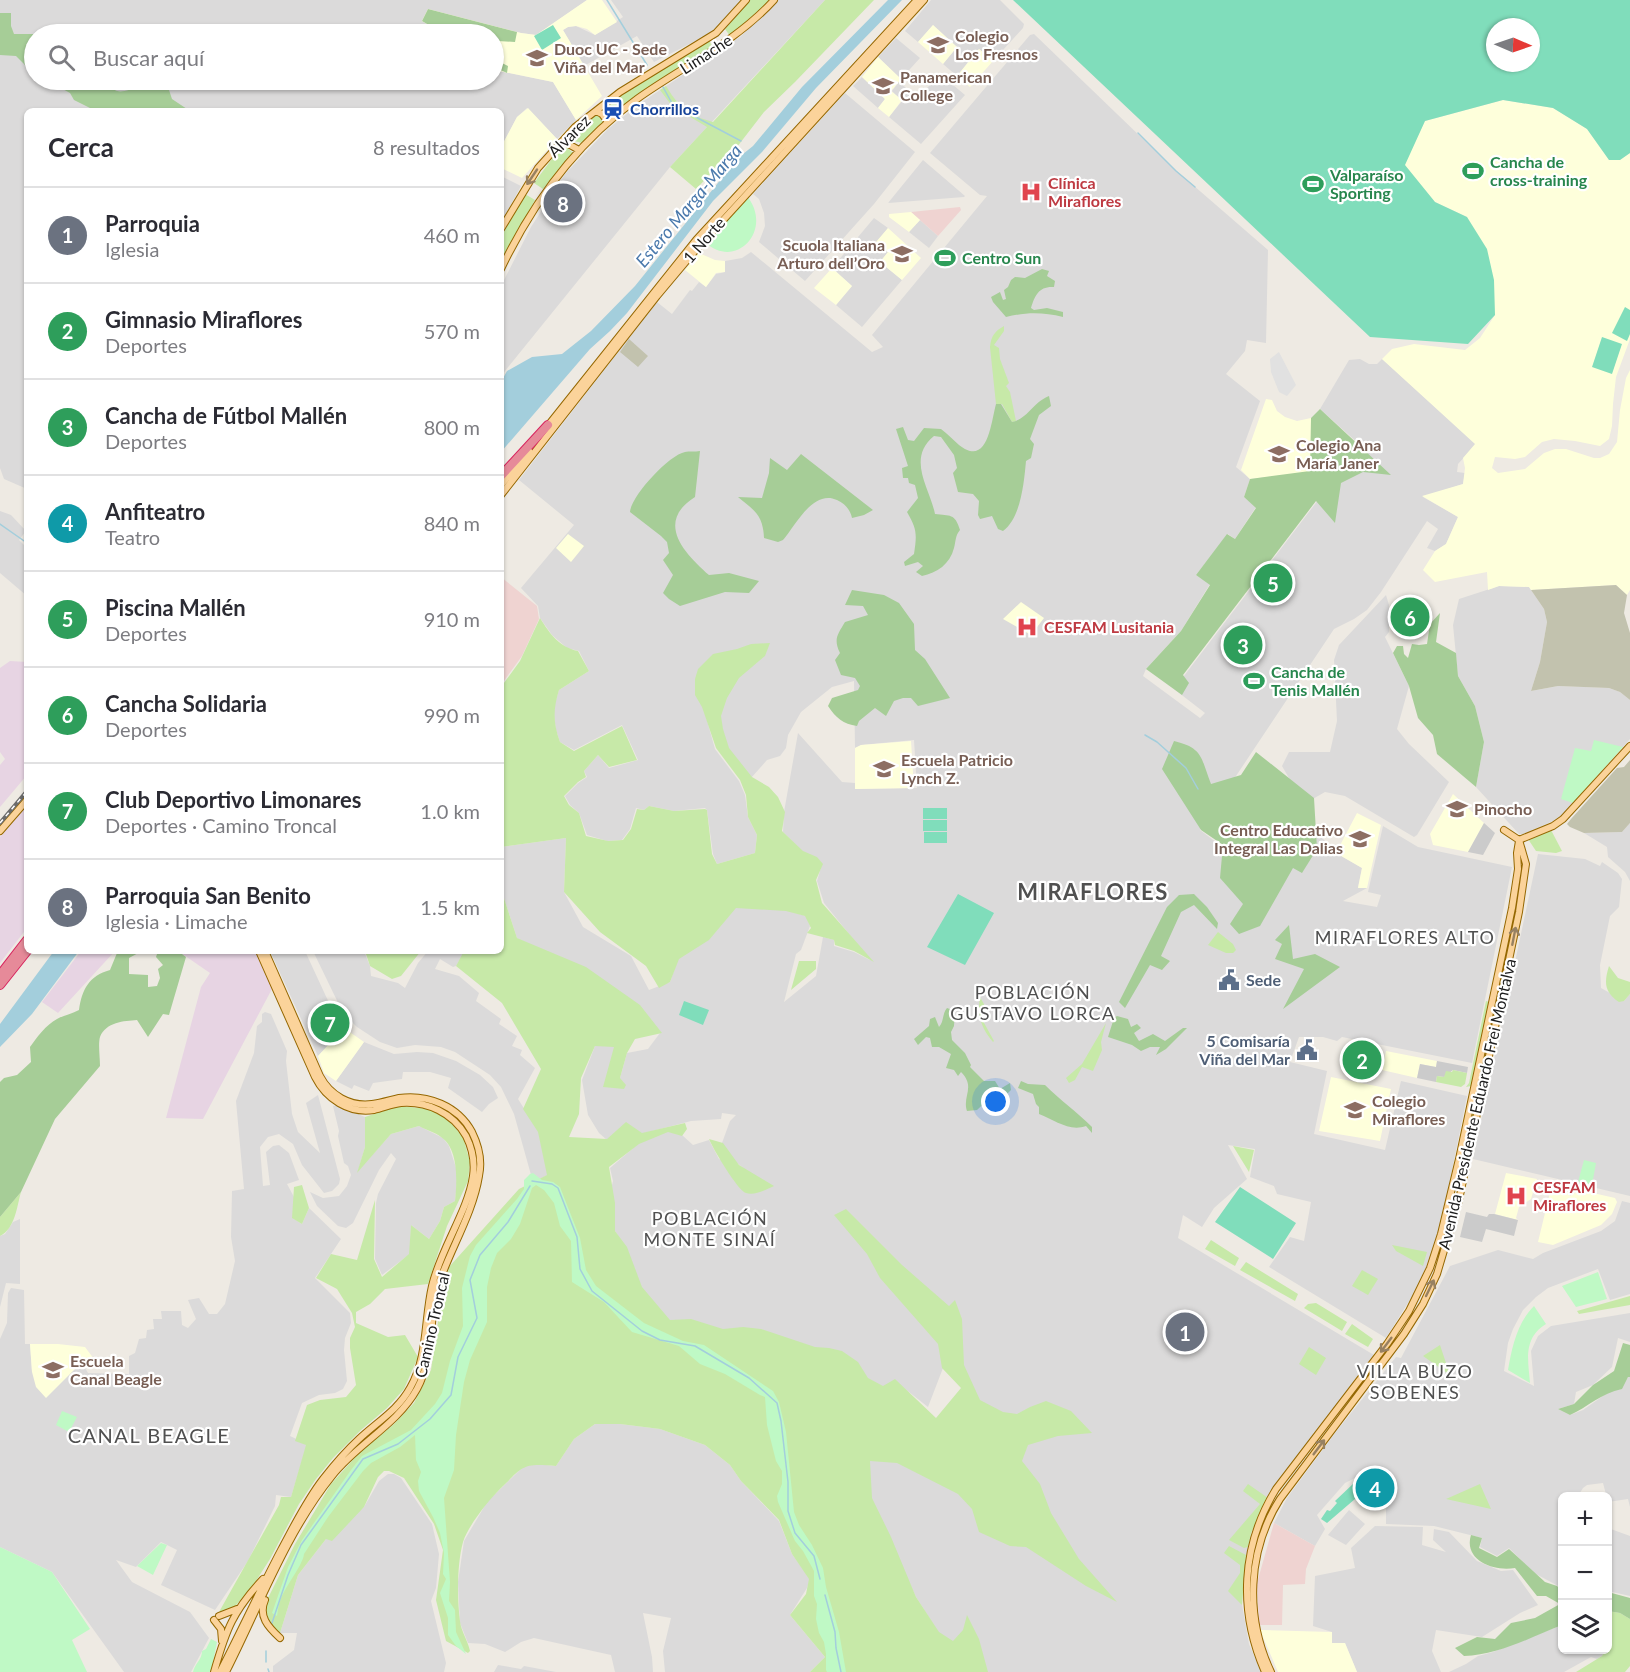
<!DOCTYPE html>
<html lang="es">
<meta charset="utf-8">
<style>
:root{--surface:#fff;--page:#f7f7f7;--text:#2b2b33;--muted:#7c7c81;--line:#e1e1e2;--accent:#c90501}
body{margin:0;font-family:Lato,sans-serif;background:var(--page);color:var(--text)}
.controls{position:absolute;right:18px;bottom:18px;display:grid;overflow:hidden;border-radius:9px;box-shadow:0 2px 4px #0004}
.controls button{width:54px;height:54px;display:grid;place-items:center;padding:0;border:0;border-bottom:2px solid var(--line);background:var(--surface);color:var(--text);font:30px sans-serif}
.compass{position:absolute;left:1486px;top:18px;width:54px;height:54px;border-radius:50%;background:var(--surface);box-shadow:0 2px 4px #0004;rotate:92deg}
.you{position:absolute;left:996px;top:1102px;width:21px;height:21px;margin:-15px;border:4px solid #fff;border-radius:50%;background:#1a73e8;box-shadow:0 0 0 9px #1a73e833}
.badge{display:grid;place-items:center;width:39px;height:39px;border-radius:50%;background:var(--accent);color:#fff;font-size:20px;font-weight:700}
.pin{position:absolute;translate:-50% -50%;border:3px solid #fff;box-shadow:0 2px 6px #0006}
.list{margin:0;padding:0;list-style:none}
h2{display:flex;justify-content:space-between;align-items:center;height:78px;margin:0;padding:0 24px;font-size:26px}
h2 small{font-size:20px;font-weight:400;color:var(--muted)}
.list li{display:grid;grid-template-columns:39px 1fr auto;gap:18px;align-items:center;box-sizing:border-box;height:96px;padding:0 24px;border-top:2px solid var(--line)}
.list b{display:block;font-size:22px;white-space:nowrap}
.list p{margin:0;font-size:20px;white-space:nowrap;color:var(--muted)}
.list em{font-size:20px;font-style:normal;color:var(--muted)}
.icon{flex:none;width:33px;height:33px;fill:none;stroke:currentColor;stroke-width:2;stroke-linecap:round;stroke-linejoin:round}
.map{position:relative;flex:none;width:1630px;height:1672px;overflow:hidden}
.search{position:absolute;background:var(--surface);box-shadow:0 2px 4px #0004;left:24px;top:24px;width:480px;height:66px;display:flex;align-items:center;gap:15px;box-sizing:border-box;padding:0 21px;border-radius:33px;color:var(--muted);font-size:22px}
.panel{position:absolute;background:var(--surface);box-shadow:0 2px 4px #0004;left:24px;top:108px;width:480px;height:846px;border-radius:9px}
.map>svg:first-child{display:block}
.residential{fill:#dbdada}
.commercial{fill:#efd3d1}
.industrial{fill:#e7d4e3}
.education{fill:#feffdb}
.religious{fill:#cbcbcb}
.construction{fill:#c2c2ae}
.grass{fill:#c7e9a8}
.forest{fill:#a6cd97}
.park{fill:#bff9c5}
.pitch{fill:#80ddbb;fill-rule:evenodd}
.parking{fill:#e1e1e1}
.water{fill:#a3cedc}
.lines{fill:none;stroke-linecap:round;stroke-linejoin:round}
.stream{stroke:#a3cedc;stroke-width:1.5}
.major-casing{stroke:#956701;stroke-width:8}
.highway-casing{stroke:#d7245e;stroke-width:10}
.major{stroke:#fbd39a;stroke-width:6}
.highway{stroke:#e68a99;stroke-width:8}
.rail-casing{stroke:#6b6b6b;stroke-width:4}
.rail{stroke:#fff;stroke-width:1.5;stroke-dasharray:4.5;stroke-linecap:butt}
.oneway{stroke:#978162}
.labels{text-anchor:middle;stroke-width:4.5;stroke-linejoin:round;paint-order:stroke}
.education-label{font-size:16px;font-weight:bold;fill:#785e54;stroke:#fff;text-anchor:start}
.street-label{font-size:16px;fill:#1d1d1d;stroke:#fff}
.transit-label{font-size:16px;font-weight:bold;fill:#164399;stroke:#fff;text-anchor:start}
.leisure-label{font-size:16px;font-weight:bold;fill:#27864d;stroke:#fff;text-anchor:start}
.health-label{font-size:16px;font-weight:bold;fill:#be3a42;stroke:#fff;text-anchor:start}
.service-label{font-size:16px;font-weight:bold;fill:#4e5e75;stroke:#fff;text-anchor:start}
.water-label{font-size:18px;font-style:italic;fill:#4a79ac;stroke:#fff}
.neighbourhood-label{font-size:18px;letter-spacing:1.5px;fill:#505050;stroke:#fff}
.quarter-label{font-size:20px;letter-spacing:1.5px;fill:#505050;stroke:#fff}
.district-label{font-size:22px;font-weight:bold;letter-spacing:1.5px;fill:#505050;stroke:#fff}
</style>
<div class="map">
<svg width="1630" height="1672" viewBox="0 0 1630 1672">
<rect width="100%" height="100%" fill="#eeeae3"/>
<!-- residential -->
<path class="residential" d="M 0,0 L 587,0 L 536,35 L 521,33 L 428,9 L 422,21 L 444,34 L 34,34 L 34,80 L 494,80 L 494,67 L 499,71 L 553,82 L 576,120 L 557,139 L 527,108 L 517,117 L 501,147 L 501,111 L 27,111 L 27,489 L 4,479 L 0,468 Z
M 611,0 L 744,0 L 725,23 L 711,33 L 654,62 L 637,36 L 584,66 L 563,30 L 568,27 L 576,26 L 595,35 L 623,17 Z
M 779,0 L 825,0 L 670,167 L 501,376 L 501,286 L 531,227 L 565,174 L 608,129 L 639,104 L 740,37 Z
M 931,0 L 1000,0 L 1024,24 L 1023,28 L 993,61 L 979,49 L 957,76 L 943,64 L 957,47 L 933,25 L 918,42 L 905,31 Z
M 1034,34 L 1171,166 L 1268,250 L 1266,343 L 1247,340 L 1245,351 L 1226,374 L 1260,401 L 1236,467 L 1250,479 L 1244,497 L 1256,507 L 1235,539 L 1228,534 L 1196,575 L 1210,584 L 1181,631 L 1146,669 L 1143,676 L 1200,718 L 1205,713 L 1174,689 L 1360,445 L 1320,409 L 1349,360 L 1360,359 L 1369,364 L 1377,364 L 1382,359 L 1476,444 L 1458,464 L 1457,472 L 1465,473 L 1463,484 L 1423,497 L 1458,517 L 1446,544 L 1435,551 L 1427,548 L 1438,529 L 1427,521 L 1381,592 L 1367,610 L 1354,619 L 1334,629 L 1200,830 L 1229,852 L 1312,827 L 1336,853 L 1362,868 L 1358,887 L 1367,888 L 1343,901 L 1377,907 L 1381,895 L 1368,892 L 1383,826 L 1418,847 L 1512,867 L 1472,1063 L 1342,1037 L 1337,1041 L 1323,1037 L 1299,1037 L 1290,1062 L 1327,1071 L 1314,1134 L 1385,1150 L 1401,1081 L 1467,1096 L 1444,1210 L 1432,1254 L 1418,1287 L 1386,1338 L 1269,1267 L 1290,1237 L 1304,1241 L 1311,1202 L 1277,1194 L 1274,1186 L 1250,1177 L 1255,1149 L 1228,1145 L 1247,1179 L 1214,1208 L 1202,1227 L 1183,1215 L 1178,1238 L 1374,1355 L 1268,1498 L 1251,1533 L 1243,1575 L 1242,1605 L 1249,1644 L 1261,1672 L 987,1672 L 964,1631 L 953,1642 L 939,1633 L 916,1597 L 871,1498 L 869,1460 L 897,1462 L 958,1493 L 1026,1546 L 1078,1560 L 1020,1462 L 1018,1415 L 1003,1413 L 979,1401 L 963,1366 L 868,1254 L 939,1344 L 943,1368 L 928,1407 L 895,1381 L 883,1388 L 815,1348 L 670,1321 L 641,1287 L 622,1242 L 615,1231 L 611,1189 L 613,1181 L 610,1168 L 639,1143 L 668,1131 L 682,1135 L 693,1145 L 709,1140 L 719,1159 L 749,1173 L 730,1157 L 722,1143 L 730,1121 L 736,1115 L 722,1113 L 721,1119 L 691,1121 L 641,1134 L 607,1140 L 599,1133 L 588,1115 L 582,1080 L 595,1046 L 614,1046 L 620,1078 L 627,1053 L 648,1049 L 660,1033 L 517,938 L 501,889 L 501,847 L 566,838 L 564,892 L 583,927 L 631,956 L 649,990 L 670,982 L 678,959 L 735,907 L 786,910 L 806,916 L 810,926 L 801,950 L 796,954 L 784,1002 L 816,976 L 823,937 L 834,940 L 834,946 L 854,952 L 870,960 L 824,903 L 817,881 L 822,864 L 803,852 L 783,832 L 784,812 L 798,733 L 842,782 L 855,783 L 855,789 L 917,788 L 914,740 L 861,745 L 855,748 L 854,681 L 832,687 L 801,712 L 788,735 L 786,748 L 780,756 L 767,760 L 751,778 L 728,748 L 703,706 L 715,749 L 739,781 L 745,795 L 748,817 L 757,835 L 755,853 L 717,864 L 713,854 L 707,810 L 705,808 L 674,811 L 649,806 L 644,810 L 636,808 L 630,829 L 622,840 L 607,841 L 587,835 L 579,813 L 570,805 L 565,796 L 578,783 L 587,777 L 584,771 L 598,755 L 609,768 L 638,760 L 622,725 L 574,750 L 560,742 L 556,730 L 553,709 L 559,690 L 589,671 L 579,651 L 567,648 L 552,635 L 540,618 L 538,606 L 521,588 L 574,525 L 519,480 L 657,302 L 672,314 L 690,290 L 692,291 L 699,282 L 706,287 L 716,274 L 725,272 L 725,261 L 742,258 L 751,252 L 872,352 L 883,347 L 872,335 L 987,196 L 980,195 L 930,153 L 1030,35 Z
M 896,38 L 920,58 L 901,79 L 878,57 Z
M 940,74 L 965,95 L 921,144 L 889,117 L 902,101 L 892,91 L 899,82 L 918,98 Z
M 862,77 L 885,99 L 878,108 L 853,86 Z
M 845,93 L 915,152 L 874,204 L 805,281 L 759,242 L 765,226 L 764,213 L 759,199 L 753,194 Z
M 923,160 L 965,196 L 964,197 L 888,203 Z
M 501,176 L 521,186 L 501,223 Z
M 874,218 L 888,228 L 877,242 L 888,252 L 880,262 L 902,280 L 862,327 L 836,305 L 852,286 L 832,268 Z
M 920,220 L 938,236 L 929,248 L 909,232 Z
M 0,511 L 11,515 L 26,531 L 19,540 L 27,548 L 27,596 L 0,573 Z
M 1499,586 L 1529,587 L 1544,609 L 1547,622 L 1540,662 L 1531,691 L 1558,686 L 1609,688 L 1620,692 L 1630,700 L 1630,739 L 1558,819 L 1523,834 L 1519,834 L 1476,787 L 1484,742 L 1475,706 L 1458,676 L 1453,625 L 1459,599 Z
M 1386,595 L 1389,605 L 1389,632 L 1385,637 L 1409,686 L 1397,729 L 1409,744 L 1449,782 L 1417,835 L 1414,837 L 1345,796 L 1325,792 L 1304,804 L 1282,766 L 1289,752 L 1330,752 L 1337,721 L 1334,660 L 1339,645 Z
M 1630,823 L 1630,881 L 1625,872 L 1608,857 L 1607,847 L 1584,833 L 1622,832 Z
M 1538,854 L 1585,859 L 1600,866 L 1602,862 L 1618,873 L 1622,879 L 1619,907 L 1610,916 L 1600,965 L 1601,988 L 1624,1001 L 1630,994 L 1630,1196 L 1473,1159 Z
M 270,951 L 305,951 L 330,1005 L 344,1028 L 318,1056 Z
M 313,951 L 364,951 L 370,966 L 371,976 L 398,983 L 405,988 L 418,963 L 428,951 L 465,951 L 456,966 L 453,967 L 440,959 L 435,969 L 459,976 L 479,993 L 476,1001 L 501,1019 L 499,1024 L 517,1036 L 512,1046 L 522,1050 L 520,1055 L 535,1068 L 518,1099 L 539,1132 L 548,1175 L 533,1182 L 514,1114 L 501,1087 L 490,1075 L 455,1052 L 441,1047 L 415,1045 L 397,1048 L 380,1042 L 357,1027 L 343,1013 Z
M 265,1012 L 271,1014 L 287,1051 L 286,1061 L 292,1114 L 298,1132 L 320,1153 L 306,1103 L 318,1095 L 340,1179 L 339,1184 L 332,1191 L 324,1193 L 302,1165 L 293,1144 L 279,1134 L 268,1137 L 260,1147 L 263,1186 L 270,1185 L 266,1152 L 273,1146 L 279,1145 L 289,1153 L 299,1180 L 287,1184 L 294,1197 L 293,1218 L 302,1224 L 309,1208 L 341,1239 L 315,1278 L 350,1313 L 351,1323 L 345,1338 L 344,1350 L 347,1381 L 343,1389 L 335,1393 L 319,1395 L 302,1403 L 290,1436 L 307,1444 L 291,1497 L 276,1495 L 275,1506 L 248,1561 L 215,1610 L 161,1585 L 177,1550 L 161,1542 L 136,1567 L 116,1560 L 132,1582 L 190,1612 L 209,1638 L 191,1672 L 124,1672 L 52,1572 L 0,1547 L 0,1339 L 7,1323 L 8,1293 L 11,1288 L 24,1290 L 25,1344 L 30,1344 L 32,1372 L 76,1368 L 83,1364 L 88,1373 L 129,1374 L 129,1356 L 135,1353 L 139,1339 L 146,1338 L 147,1330 L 154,1329 L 153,1319 L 162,1319 L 161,1311 L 181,1311 L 182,1325 L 188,1328 L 196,1319 L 188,1300 L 199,1298 L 209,1314 L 217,1314 L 225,1304 L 235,1261 L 231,1237 L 232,1191 L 244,1189 L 236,1101 L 254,1053 L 257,1026 L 262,1022 L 262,1014 Z
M 364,1042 L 394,1054 L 417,1052 L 433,1053 L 456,1061 L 480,1075 L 493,1087 L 498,1098 L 489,1104 L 482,1112 L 448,1088 L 451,1078 L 430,1072 L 403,1072 L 402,1079 L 373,1083 L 369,1091 L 354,1085 L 352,1089 L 336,1081 Z
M 336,1105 L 365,1117 L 365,1147 L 358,1171 L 391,1134 L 419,1126 L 443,1138 L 449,1146 L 458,1174 L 455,1201 L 444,1207 L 440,1221 L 429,1239 L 411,1225 L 410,1254 L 382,1275 L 375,1259 L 376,1203 L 378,1194 L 396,1159 L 391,1153 L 379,1170 L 353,1223 L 346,1228 L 338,1226 L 317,1206 L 310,1192 L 323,1198 L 339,1196 L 347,1186 L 351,1175 L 348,1166 L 344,1163 L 338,1136 L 339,1131 L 333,1106 Z
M 1622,1201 L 1630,1203 L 1630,1294 L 1610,1300 L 1598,1269 L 1548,1288 L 1536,1297 L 1523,1310 L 1513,1329 L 1508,1343 L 1504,1371 L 1534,1386 L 1531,1351 L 1538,1336 L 1551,1326 L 1630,1313 L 1630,1342 L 1618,1338 L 1612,1367 L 1593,1385 L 1576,1392 L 1574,1404 L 1558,1409 L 1570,1415 L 1583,1410 L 1610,1391 L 1621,1389 L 1628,1377 L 1630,1377 L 1630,1507 L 1628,1499 L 1608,1502 L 1603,1483 L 1587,1485 L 1583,1488 L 1578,1496 L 1562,1496 L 1562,1588 L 1534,1573 L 1509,1548 L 1497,1556 L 1480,1547 L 1482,1538 L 1434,1526 L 1386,1524 L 1386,1500 L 1389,1490 L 1386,1469 L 1379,1466 L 1345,1483 L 1317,1515 L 1325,1529 L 1315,1546 L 1274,1523 L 1287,1498 L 1335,1433 L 1396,1357 L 1401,1358 L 1450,1266 L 1498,1250 L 1533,1259 L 1543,1253 L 1601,1231 L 1615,1221 Z
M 20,1219 L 20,1284 L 6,1283 L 0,1307 L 0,1236 L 5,1234 L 13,1222 Z
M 595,1424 L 620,1424 L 660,1429 L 705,1445 L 730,1465 L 741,1481 L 779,1521 L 792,1554 L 810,1579 L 807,1588 L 790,1615 L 825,1657 L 810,1672 L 665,1672 L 663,1651 L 671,1618 L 643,1613 L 652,1657 L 653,1672 L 615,1672 L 611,1655 L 534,1638 L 521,1642 L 505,1652 L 485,1644 L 468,1643 L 460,1623 L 458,1582 L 464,1541 L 487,1502 L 524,1466 L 536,1464 L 556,1466 L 574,1439 Z
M 388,1474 L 394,1474 L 401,1478 L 432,1524 L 439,1554 L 436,1588 L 431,1601 L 446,1663 L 444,1672 L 273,1672 L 273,1666 L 294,1650 L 297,1633 L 280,1633 L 298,1575 L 326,1539 L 364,1507 L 379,1481 Z
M 1349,1510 L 1365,1524 L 1346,1545 L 1328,1535 Z
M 1375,1526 L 1423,1527 L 1422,1545 L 1446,1552 L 1433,1540 L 1434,1529 L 1449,1532 L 1477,1561 L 1501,1571 L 1513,1570 L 1538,1605 L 1520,1613 L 1482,1637 L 1436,1630 L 1432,1651 L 1441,1672 L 1357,1672 L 1345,1643 L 1332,1643 L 1332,1632 L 1313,1626 L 1315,1576 L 1355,1568 L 1351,1548 Z
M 1608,1528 L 1630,1536 L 1630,1596 L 1608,1591 Z
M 1562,1625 L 1562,1650 L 1605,1650 L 1602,1656 L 1597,1659 L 1591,1657 L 1564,1672 L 1449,1672 L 1466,1664 L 1478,1656 L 1493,1652 Z
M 498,1665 L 521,1669 L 524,1666 L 556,1672 L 494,1672 Z"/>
<!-- commercial -->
<path class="commercial" d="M 960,207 L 961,210 L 938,236 L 911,212 Z
M 501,577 L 537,606 L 539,619 L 522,656 L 501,685 Z
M 1274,1523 L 1315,1546 L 1306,1569 L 1305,1584 L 1283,1585 L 1282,1625 L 1259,1625 L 1257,1583 Z"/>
<!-- industrial -->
<path class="industrial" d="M 10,661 L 27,662 L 27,775 L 0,807 L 0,765 L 5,759 L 0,752 L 0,668 Z
M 27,806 L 27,928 L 0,963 L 0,837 Z
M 81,951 L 115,951 L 58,1013 L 42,1002 Z
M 178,951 L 257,951 L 273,987 L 203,1119 L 166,1118 L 201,987 L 210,973 Z"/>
<!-- education -->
<path class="education" d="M 587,0 L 602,0 L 617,22 L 595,35 L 587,29 L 576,26 L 568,27 L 563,30 L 602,96 L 576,120 L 553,82 L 499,71 L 494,67 L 494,34 L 444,34 L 422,21 L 428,9 L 521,33 L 536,35 Z
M 933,25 L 957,47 L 943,64 L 918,42 Z
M 979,49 L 993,61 L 970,87 L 957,76 Z
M 878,57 L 901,79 L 891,91 L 902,100 L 889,117 L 878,108 L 885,99 L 862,77 Z
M 1503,100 L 1553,108 L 1587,129 L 1609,160 L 1620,160 L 1630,153 L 1630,339 L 1616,377 L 1613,404 L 1612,426 L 1609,439 L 1600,446 L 1575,441 L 1554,439 L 1542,442 L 1525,457 L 1515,459 L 1495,457 L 1492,468 L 1498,473 L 1525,469 L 1544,453 L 1555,449 L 1566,449 L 1594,458 L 1600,458 L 1609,454 L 1617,442 L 1620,410 L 1626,378 L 1630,370 L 1630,590 L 1627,595 L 1616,585 L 1531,590 L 1529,587 L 1499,586 L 1488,590 L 1487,572 L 1435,582 L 1423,570 L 1435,551 L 1446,544 L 1458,517 L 1422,496 L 1463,484 L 1465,468 L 1463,458 L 1475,444 L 1382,359 L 1392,349 L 1414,344 L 1465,350 L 1480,338 L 1495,315 L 1467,217 L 1435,202 L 1404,165 L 1425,121 Z
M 528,108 L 557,139 L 522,178 L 501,168 L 501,147 L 517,117 Z
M 911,212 L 920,220 L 909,232 L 889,217 L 889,214 Z
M 888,228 L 921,258 L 902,280 L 880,262 L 888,252 L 876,242 Z
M 699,253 L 715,260 L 725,261 L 725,272 L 716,273 L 706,287 L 685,270 Z
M 832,268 L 852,286 L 836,305 L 814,288 Z
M 1266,399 L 1272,400 L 1277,411 L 1285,417 L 1297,421 L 1311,418 L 1311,472 L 1250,479 L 1241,470 Z
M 568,534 L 584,546 L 571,562 L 556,548 Z
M 1021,602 L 1044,618 L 1031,635 L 1003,619 Z
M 911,741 L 914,788 L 855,789 L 855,748 L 861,745 Z
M 1453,794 L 1484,823 L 1468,852 L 1433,845 L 1430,834 Z
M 1357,813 L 1381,825 L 1367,888 L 1358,888 L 1362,868 L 1336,853 Z
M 344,1028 L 364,1042 L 336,1081 L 324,1073 L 318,1056 Z
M 1386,1051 L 1437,1061 L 1436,1067 L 1420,1064 L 1417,1078 L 1382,1070 Z
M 1331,1077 L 1391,1089 L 1380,1141 L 1319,1131 Z
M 1506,1173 L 1537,1179 L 1531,1199 L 1519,1207 L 1516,1218 L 1518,1220 L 1495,1214 Z
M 1552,1184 L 1565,1188 L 1570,1196 L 1580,1190 L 1615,1198 L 1617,1202 L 1612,1214 L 1601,1225 L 1553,1245 L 1538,1242 Z
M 30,1344 L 58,1344 L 85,1347 L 94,1359 L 76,1368 L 46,1398 L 36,1387 L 32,1372 Z
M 1260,1630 L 1332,1632 L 1332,1643 L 1345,1643 L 1357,1672 L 1278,1672 Z"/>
<!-- religious -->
<path class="religious" d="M 1484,823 L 1495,833 L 1483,855 L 1468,852 Z
M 1437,1061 L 1468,1067 L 1467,1073 L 1453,1070 L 1444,1077 L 1437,1076 L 1436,1082 L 1417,1078 L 1420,1064 L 1436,1067 Z
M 1466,1212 L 1487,1217 L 1489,1214 L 1494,1214 L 1518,1220 L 1514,1236 L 1486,1229 L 1482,1242 L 1460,1237 Z"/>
<!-- construction -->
<path class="construction" d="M 629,339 L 648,356 L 638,367 L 620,352 Z
M 1616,585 L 1627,595 L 1624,613 L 1630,633 L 1630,700 L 1620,692 L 1609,688 L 1558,686 L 1531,691 L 1540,662 L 1547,622 L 1544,609 L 1531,590 Z
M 1630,760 L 1630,823 L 1622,832 L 1584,833 L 1570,827 L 1567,824 L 1571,819 L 1617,768 L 1624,767 Z"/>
<!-- grass -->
<path class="grass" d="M 750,0 L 770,0 L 730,36 L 725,29 Z
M 825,0 L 874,0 L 795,82 L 764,112 L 737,147 L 696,189 L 670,167 L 707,127 L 672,106 L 660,90 L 666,86 C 673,97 681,110 694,111 L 700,118 L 713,122 Z
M 709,40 L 713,48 L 614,112 L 608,105 L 654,73 Z
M 596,115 L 600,116 L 603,123 L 582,143 L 574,141 L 573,135 Z
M 563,144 L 573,153 L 543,189 L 534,183 Z
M 525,194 L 535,200 L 501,263 L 501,237 Z
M 1004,326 L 1004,331 L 994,345 L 999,348 L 1000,359 L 1009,383 L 1006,386 L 1010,392 L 1016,421 L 1012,422 L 1002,404 L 996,404 L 990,347 C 991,336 995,331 1004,326 Z
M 540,618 C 550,634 559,647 578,651 L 589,671 L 559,690 C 553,709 553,723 560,742 L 574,751 L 622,726 L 637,760 L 609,767 L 598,755 L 584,771 L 586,777 L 578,782 L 564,796 L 569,805 L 579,813 L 586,836 L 608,841 L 623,840 L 631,829 L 637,809 L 644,810 L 649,806 L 674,811 L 705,809 L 707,810 L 712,854 L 717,864 L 755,853 L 757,835 L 748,817 L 746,795 L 740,780 L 716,748 L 702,707 L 695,695 L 695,679 L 698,669 L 713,654 L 737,649 L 751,644 L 770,643 L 765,656 L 739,678 L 727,698 L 721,716 L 723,729 L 729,748 L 752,777 L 769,787 L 778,797 L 785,812 L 782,831 L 803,851 L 817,857 L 823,864 L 816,880 L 822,903 L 874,962 L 854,951 L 835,945 L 834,940 L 807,933 L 811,928 L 805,916 L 786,911 L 736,908 L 709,940 L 679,959 L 670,982 L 659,988 L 646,966 L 600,932 L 564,892 L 566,838 L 501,847 L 501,687 L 520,661 Z
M 1551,830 L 1562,851 L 1556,853 L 1536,851 L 1528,839 Z
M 501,889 L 517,938 L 586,967 L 640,1005 L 662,1033 L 635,1039 L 627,1053 L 620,1078 L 626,1085 L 624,1089 L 603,1087 L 614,1047 L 595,1046 L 581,1078 L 579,1114 L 569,1137 L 607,1139 L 626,1122 L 642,1133 L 685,1123 L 687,1129 L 682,1136 L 668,1132 L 639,1144 L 609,1167 L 615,1203 L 615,1231 L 627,1247 L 642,1287 L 670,1320 L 691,1319 L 723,1329 L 743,1327 L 761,1329 L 815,1347 L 829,1348 L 842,1351 L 858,1362 L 868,1378 L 883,1386 L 895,1379 L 936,1418 L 961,1388 L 942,1368 L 938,1344 L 880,1278 L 867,1254 L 834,1215 L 846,1209 L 902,1265 L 949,1306 L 955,1300 L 962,1319 L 964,1365 L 980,1400 L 1003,1412 L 1017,1414 L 1030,1407 L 1046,1401 L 1071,1411 L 1092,1433 L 1058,1436 L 1028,1445 L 1022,1461 L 1040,1484 L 1051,1513 L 1079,1559 L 1117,1602 L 1086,1586 L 1026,1547 L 1010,1546 L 979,1532 L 972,1509 L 958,1494 L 897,1463 L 870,1461 L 872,1498 L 891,1537 L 916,1597 L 939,1632 L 953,1641 L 963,1630 L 967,1615 L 979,1639 L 988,1672 L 810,1672 L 825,1657 L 790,1615 L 806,1594 L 809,1579 L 792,1554 L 779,1520 L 741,1481 L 730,1465 L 705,1445 L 660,1429 L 620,1424 L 595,1424 L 574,1439 L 556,1466 C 521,1463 524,1466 500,1489 C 488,1501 468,1526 463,1542 C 457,1564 457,1598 460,1621 C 461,1631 468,1641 470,1651 L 468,1653 L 446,1641 L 436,1600 L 443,1550 L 434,1524 L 404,1478 L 389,1471 L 384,1471 L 378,1477 L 364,1507 L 332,1541 L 326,1539 L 298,1575 L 280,1633 C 271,1624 265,1617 265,1604 L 295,1544 L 331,1484 L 360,1452 L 394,1424 L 414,1403 L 431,1370 L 439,1315 L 449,1267 L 519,1189 L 547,1175 L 538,1132 L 523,1109 L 541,1069 L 502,1003 L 456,966 L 464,951 L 501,951 Z
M 1218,932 L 1233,944 L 1236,950 L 1233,953 L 1226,953 L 1208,945 Z
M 365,951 L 421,951 L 401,976 L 392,979 L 370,966 Z
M 799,961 L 816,961 L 816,969 L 791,990 Z
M 1609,966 L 1618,978 L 1630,982 L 1630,994 L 1624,1001 L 1619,1002 C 1604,992 1604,982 1609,966 Z
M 980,997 L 991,1017 L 983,1021 L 994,1041 L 993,1042 C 981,1028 977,1015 980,997 Z
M 1486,1001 L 1489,1002 L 1471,1086 L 1466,1087 L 1469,1083 Z
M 1495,1004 L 1498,1004 L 1466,1153 L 1464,1153 Z
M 1106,1023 L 1101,1042 L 1102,1050 L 1093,1071 L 1082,1067 L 1075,1080 L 1069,1083 L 1066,1078 L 1082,1064 Z
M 1453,1070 L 1467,1073 L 1465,1084 L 1461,1087 L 1436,1082 L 1437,1076 L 1444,1077 L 1446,1071 L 1452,1072 Z
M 398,1106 L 430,1109 L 442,1116 L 451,1123 L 463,1137 L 470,1162 L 468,1181 L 447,1226 L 428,1284 L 385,1289 L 370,1304 L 356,1312 L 356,1323 L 388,1337 L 405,1335 L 418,1357 L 404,1389 L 387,1408 L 361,1430 L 333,1458 L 316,1479 L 299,1504 L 270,1559 L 254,1584 L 232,1610 L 219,1612 L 279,1505 L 281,1497 L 291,1497 L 306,1445 L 295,1441 L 307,1405 L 320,1400 L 346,1397 L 356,1385 L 350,1348 L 350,1338 L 355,1327 L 352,1313 L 337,1289 L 316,1278 L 331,1254 L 357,1260 L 375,1200 L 374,1259 L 382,1277 L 409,1254 L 411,1225 L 429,1239 L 440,1221 L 444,1207 L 455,1201 C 457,1182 459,1149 441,1137 C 435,1132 426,1130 419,1126 L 391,1134 L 357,1173 L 365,1147 L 365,1117 Z
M 709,1139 L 723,1143 L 739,1165 L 774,1186 C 767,1189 755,1196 746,1193 C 738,1191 713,1149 709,1139 Z
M 1233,1146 L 1254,1150 L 1249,1172 Z
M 302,1185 L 309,1208 L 302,1224 L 292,1218 L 294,1187 Z
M 21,1192 C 17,1206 15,1229 0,1236 L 0,1217 Z
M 1211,1240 L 1239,1258 L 1235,1266 L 1205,1249 Z
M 1392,1245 L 1427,1252 L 1423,1266 L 1396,1251 Z
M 1246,1262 L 1298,1294 L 1295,1301 L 1240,1270 Z
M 1362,1270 L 1378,1279 L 1368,1295 L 1352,1286 Z
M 1630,1296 L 1630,1305 L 1579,1314 L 1577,1311 Z
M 1316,1303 L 1347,1322 L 1342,1331 L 1304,1308 L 1308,1304 Z
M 1352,1324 L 1373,1339 L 1368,1347 L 1345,1334 Z
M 1440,1345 L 1450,1375 L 1423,1356 Z
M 1309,1347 L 1326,1358 L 1316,1375 L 1299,1364 Z
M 1248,1484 L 1268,1498 L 1251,1533 L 1248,1547 L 1244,1548 L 1229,1540 L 1260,1504 L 1243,1491 Z
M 1480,1484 L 1491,1509 L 1446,1499 Z
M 1229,1546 L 1246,1555 L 1242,1605 L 1228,1591 L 1240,1573 L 1240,1565 L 1224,1553 Z
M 1608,1611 L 1620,1613 L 1630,1619 L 1630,1666 L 1625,1672 L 1576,1672 L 1602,1656 L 1605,1650 L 1608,1650 Z"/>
<!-- forest -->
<path class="forest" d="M 428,9 L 517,32 L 515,42 L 498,41 L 496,47 L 496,60 L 508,66 L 507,73 L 494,67 L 494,34 L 444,34 L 422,21 Z
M 0,13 L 11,13 L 11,26 L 14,34 L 37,34 L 34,34 L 34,74 L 16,56 L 0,55 Z
M 46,80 L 104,80 C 107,83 111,88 115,90 C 123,96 148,81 159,80 L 169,90 L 172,99 L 190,111 L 96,111 L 74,100 L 70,93 Z
M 1042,269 L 1049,271 L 1047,276 L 1055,281 L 1054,287 C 1039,286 1035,295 1031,308 L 1034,310 L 1047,308 L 1063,312 L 1063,317 C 1043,312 1026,312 1006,317 L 993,302 L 991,297 L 1000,292 L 1003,300 L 1006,299 L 1004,290 L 1008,287 L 1011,280 L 1015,277 L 1025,278 Z
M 1049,396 L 1051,406 L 1039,415 L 1030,439 L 1034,444 L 1031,458 L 1026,461 C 1024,482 1021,518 1003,531 L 998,529 L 992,516 L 980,519 L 978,515 L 979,501 L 973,494 L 958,492 L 953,473 L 957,468 L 954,455 L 941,437 L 934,436 C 906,459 930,488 935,514 C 950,516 955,513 960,530 C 955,536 956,541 954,548 C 950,564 937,573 922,576 L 916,572 L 923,566 L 918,562 L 905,566 L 904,562 L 914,554 C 917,534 917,529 907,512 L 918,498 L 915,485 L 909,483 L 908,478 L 903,478 L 902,468 L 908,466 L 896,429 L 903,427 L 908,440 L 914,441 L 924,428 L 941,429 C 948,434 953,440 959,445 C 988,468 991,422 996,404 L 1001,404 L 1012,422 C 1029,418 1032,403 1049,396 Z
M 1320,409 L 1391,475 L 1363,472 L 1341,483 L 1335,523 L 1316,501 L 1183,675 L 1189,683 L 1182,695 L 1146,669 L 1181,631 L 1210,585 L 1196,575 L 1227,534 L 1235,539 L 1256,508 L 1244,497 L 1250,479 L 1310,471 L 1311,418 Z
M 700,451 L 695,497 C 655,522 684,553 709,575 L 729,573 L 759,581 L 749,593 L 725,592 L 680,606 L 669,599 L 663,593 L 673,575 L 663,560 L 669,553 L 667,542 L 661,536 L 630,512 C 631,496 669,455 685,452 C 689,451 695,452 700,451 Z
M 801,454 L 873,510 L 864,515 L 852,518 C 850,509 845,504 837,500 C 813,489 796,525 783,540 L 778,542 L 764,538 C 763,515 755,511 738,497 L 762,498 L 769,473 L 770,458 L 787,470 Z
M 852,590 L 884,595 L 899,603 L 914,624 L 915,650 L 925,659 L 950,698 L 918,706 L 911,698 L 903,698 L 894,701 L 886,716 L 875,708 L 859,721 L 857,726 C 843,724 836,718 828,706 L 832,698 L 858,690 L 860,686 L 855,678 L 841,675 L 835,660 L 840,653 C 833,639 838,634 845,622 L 868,615 L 863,606 L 845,605 Z
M 1440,613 L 1436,642 L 1456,653 L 1458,676 L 1475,706 L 1484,742 L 1476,787 L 1437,754 L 1433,735 L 1418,718 L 1409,686 L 1393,653 L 1397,646 L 1403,646 L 1404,654 L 1408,658 L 1412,644 L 1419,645 L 1427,644 L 1430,624 Z
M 1174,741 C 1204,748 1201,759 1211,784 L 1241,775 L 1256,752 L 1314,798 L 1317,849 L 1302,873 L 1293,868 L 1260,926 L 1239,934 L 1230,924 L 1243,904 L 1220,878 L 1223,845 L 1201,830 L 1162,769 Z
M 1194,894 L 1207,907 L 1218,923 L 1217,929 L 1194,905 L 1181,912 L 1161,956 L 1170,961 L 1162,970 L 1150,965 L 1125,1008 L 1119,1002 L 1167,907 L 1179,895 Z
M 1289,925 L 1293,959 L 1315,954 L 1340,967 L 1283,1009 L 1304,969 L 1275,959 L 1282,944 L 1275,940 Z
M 120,951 L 142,951 L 129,958 L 129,974 L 148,975 L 148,987 L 157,986 L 160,978 L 158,969 L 163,965 L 156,957 L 158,951 L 178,951 L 186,957 L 169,1015 L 163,1014 L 148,1037 L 137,1020 C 124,1021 106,1022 100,1037 C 98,1044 100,1057 100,1066 L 55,1119 L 21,1192 L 0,1217 L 0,1082 L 4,1078 L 17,1075 L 31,1062 L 30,1047 C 37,1037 46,1025 57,1019 C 64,1015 72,1014 79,1010 C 82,989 89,976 110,970 L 117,953 Z
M 947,1008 L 955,1011 L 954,1026 L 951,1032 L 952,1040 L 965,1053 L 971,1065 L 970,1067 L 984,1081 L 995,1081 L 1000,1089 L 1010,1083 L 1011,1090 L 1007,1094 L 1003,1094 L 998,1102 L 990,1105 L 994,1100 L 993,1095 L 977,1110 L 967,1111 C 962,1096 976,1087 961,1072 L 958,1076 L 954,1070 L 946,1068 L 951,1054 L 939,1047 L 932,1047 L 930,1038 L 926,1037 L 918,1045 L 914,1039 L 929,1026 L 930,1019 L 935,1017 L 939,1027 C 944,1022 942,1014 947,1008 Z
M 1117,1016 L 1128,1019 L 1131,1027 L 1137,1024 L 1141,1028 L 1134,1033 L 1139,1041 L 1153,1034 L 1165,1041 L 1183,1028 L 1187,1028 L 1166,1049 L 1156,1055 L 1160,1047 L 1150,1047 L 1141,1051 L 1132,1045 L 1108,1037 L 1114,1018 Z
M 1021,1081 L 1028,1084 L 1045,1085 C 1060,1100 1077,1112 1092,1127 L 1092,1133 L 1086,1126 C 1069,1132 1055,1120 1039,1114 L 1039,1107 L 1036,1104 L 1033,1094 L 1018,1088 Z
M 1623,1343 L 1630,1345 L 1630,1377 L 1628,1377 L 1622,1389 C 1601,1393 1588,1407 1570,1415 L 1558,1409 L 1574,1404 L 1593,1385 L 1614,1371 Z
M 1471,1535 L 1482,1538 L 1479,1548 L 1497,1557 L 1509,1549 L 1545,1582 L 1557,1586 L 1562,1591 L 1562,1625 C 1531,1637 1499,1655 1464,1656 L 1455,1648 L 1477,1637 L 1495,1639 L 1511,1623 L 1535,1618 L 1560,1604 L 1546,1596 L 1537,1596 L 1515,1568 C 1495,1572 1463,1561 1471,1535 Z
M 1608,1592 L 1630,1598 L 1630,1619 L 1620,1613 L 1608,1611 Z"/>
<!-- park -->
<path class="park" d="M 747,196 C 774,230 736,270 706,243 Z
M 1594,740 L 1623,747 L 1573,803 L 1561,799 L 1575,748 L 1591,751 Z
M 1584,1160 L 1596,1163 L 1592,1185 L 1578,1182 Z
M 533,1173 L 542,1180 L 553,1182 L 560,1187 L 580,1238 L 586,1270 L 596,1286 L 644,1323 L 683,1341 L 704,1345 L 773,1391 L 779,1402 L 786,1432 L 794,1512 L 799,1525 L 812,1545 L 823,1568 L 826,1587 L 839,1632 L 846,1672 L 827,1672 L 826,1670 L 826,1654 L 824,1642 L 819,1633 L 816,1619 L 817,1604 L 814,1596 L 814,1571 L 803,1551 L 795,1541 L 778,1502 L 777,1496 L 782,1484 L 782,1471 L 776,1461 L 767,1425 L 765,1397 L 760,1395 L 725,1374 L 700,1364 L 679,1346 L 632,1332 L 604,1302 L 572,1282 L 571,1241 L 560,1226 L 554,1203 L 544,1190 L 536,1185 L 532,1188 L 520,1224 L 511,1239 L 497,1253 L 491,1268 L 487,1287 L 487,1322 L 470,1360 L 464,1382 L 456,1435 L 454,1470 L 444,1498 L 450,1582 L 449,1601 L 455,1610 L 456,1632 L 466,1654 L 456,1646 L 448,1635 L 448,1618 L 440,1593 L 446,1579 L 443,1574 L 444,1553 L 440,1533 L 433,1517 L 419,1491 L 418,1481 L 421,1472 L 416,1460 L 415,1435 L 400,1447 L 371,1463 L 363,1471 L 328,1517 L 304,1554 C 303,1565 284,1588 280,1601 C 278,1606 278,1611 277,1616 L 272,1613 L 288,1567 L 302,1540 L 351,1470 L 362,1456 L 411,1430 L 435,1404 L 442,1393 L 450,1361 L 463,1326 L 462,1288 L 470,1256 L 476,1245 L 517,1199 L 524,1189 L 524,1180 L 530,1174 Z
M 1598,1272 L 1607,1299 L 1576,1307 L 1562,1286 Z
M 1534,1306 L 1546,1324 C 1523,1338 1528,1360 1530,1383 L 1508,1370 C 1512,1347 1517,1323 1534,1306 Z
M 62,1411 L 77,1417 L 69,1432 L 56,1425 Z
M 161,1543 L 167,1545 L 153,1575 L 137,1566 Z
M 0,1547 L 52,1572 L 90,1629 L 72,1640 L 87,1672 L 0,1672 Z
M 211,1639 L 217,1642 L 211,1672 L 193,1672 C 195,1663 202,1660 202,1651 L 206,1649 Z"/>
<!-- pitch -->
<path class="pitch" d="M 1013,0 L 1630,0 L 1630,153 L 1620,160 L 1609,160 L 1587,129 L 1553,108 L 1503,100 L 1425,121 L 1405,165 L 1435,202 L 1467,217 L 1487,249 L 1494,280 L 1495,315 L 1468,344 L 1370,337 ZM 1495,27 L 1531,27 L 1531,63 L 1495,63 Z
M 553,25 L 561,38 L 542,50 L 534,36 Z
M 1625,307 L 1630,310 L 1630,334 L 1627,341 L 1612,333 Z
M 1602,337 L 1622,344 L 1612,374 L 1592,367 Z
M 1401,602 L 1421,604 L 1419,633 L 1399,631 Z
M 1253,634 L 1258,648 L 1232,657 L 1227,643 Z
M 923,808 L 947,808 L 947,819 L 923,819 Z
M 923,820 L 947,820 L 947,831 L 923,831 Z
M 924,832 L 947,832 L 947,843 L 924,843 Z
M 958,894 L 994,913 L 965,965 L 927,947 Z
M 684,1001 L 709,1010 L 703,1025 L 679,1015 Z
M 1240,1187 L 1296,1223 L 1273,1259 L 1215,1222 Z
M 1368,1476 L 1370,1482 L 1366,1488 L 1367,1494 L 1355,1499 L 1327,1523 L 1321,1519 L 1327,1510 L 1330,1511 L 1337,1503 L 1335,1501 L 1354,1483 Z"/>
<!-- parking -->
<path class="parking" d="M 1279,352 L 1296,385 L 1287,396 L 1279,392 L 1271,372 L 1270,359 Z"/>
<!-- water -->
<path class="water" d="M 888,0 L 902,0 L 816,88 L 762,152 L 713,201 L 627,313 L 610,331 L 590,349 L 501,452 L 501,382 L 507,371 L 532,357 L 562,354 L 591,331 L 635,286 L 738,158 L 753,146 L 802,87 Z
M 54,951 L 79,951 L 32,1014 L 0,1047 L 0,1024 Z"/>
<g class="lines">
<!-- stream -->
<path class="stream" d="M 607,0 L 647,65
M 663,87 L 673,105 L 741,141
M 1138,133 L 1176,171 L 1195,187
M 0,524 L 27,543
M 1145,735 L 1157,742 L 1186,768 L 1198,789
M 532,1181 L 552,1184 L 558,1188 L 577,1237 L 580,1269 L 592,1291 L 642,1331 L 660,1340 L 695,1346 L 749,1378 L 777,1403 L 781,1421 L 788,1482 L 788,1511 L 795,1533 L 814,1556 L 820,1579
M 825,1595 L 835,1632 L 836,1648 L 841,1672
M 272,1623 L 288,1575 L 301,1545 L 363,1459 L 398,1444 L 430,1419 L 451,1395 L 458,1357 L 477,1318 L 470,1280 L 480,1255 L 508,1222 L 530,1186
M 266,1662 L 266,1651
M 268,1669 L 269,1672"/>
<defs>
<path id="major" d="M 596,111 L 602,114 L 608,122
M 568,135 L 570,145 L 579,150
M 501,229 L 538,168 L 575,127 L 620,92 L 716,33 L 746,0
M 501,269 C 533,202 576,143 637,99 C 683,66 735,43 774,0
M 546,428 L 696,240 L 917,0
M 501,485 L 529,451
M 501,495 L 657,296 L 694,252 L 924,0
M 1504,830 L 1519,840
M 0,831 L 27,800
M 1519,840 L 1553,826 L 1563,819 L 1630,746
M 265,1600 C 258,1616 268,1627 280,1638
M 219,1616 L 237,1609
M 214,1620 L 221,1629 L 222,1641
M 214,1672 C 226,1630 233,1611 263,1579
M 220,1672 C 241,1631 260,1590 281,1550 C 294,1526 306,1501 323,1479 C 334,1465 346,1451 359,1439 C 377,1422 398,1410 410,1388 C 428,1357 424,1320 432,1286 C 440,1250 468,1211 473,1176 C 475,1162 472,1148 466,1136 C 453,1113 427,1101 401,1103 C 392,1104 383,1108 374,1110 C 349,1114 326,1099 315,1077 L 259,951
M 226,1672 C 259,1607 286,1533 332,1476 C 357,1444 397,1425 417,1389 C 435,1356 428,1318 439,1283 C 451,1248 473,1213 479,1176 C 482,1162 479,1146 472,1132 C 458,1106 428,1094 399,1098 C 390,1100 381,1103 372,1104 C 350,1107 330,1095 320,1076 L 265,951
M 1265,1672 C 1238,1611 1241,1546 1276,1489 L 1387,1344 L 1409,1311 L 1430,1268 L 1441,1234 L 1459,1159 L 1512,908 L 1518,869 L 1517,853 L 1519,841
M 1271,1672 C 1245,1617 1247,1551 1280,1499 L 1404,1334 L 1423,1304 L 1437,1274 L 1459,1200 L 1519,912 L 1526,864 L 1519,840"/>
<path id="highway" d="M 501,476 L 548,425
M 0,975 L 27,940
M 0,985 L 27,951"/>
</defs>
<!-- major casing -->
<use href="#major" class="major-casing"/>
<!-- highway casing -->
<use href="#highway" class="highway-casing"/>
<!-- major -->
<use href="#major" class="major"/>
<!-- highway -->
<use href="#highway" class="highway"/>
<defs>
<path id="rail" d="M 0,823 L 27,791"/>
</defs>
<!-- rail casing -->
<use href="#rail" class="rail-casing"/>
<!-- rail -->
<use href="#rail" class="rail"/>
</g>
<!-- one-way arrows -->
<defs><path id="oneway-shaft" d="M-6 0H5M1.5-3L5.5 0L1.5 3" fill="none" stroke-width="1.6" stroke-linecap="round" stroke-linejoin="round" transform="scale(1.5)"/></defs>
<g class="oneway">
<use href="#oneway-shaft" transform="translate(532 177) rotate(124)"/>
<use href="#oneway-shaft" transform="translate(1514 936) rotate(-79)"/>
<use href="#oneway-shaft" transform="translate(1430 1288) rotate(-64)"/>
<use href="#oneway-shaft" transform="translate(1386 1345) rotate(127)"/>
<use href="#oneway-shaft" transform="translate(1319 1447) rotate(-53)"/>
</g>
<!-- icons -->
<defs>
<symbol id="school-bare" viewBox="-9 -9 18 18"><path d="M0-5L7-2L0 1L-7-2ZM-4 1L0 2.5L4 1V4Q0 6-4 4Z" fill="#8d6e63" stroke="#fff" stroke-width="2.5" paint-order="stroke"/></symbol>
<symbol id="university-bare" viewBox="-9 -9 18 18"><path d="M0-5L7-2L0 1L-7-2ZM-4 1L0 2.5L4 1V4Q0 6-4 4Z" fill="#8d6e63" stroke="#fff" stroke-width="2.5" paint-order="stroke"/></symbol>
<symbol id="station-bare" viewBox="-9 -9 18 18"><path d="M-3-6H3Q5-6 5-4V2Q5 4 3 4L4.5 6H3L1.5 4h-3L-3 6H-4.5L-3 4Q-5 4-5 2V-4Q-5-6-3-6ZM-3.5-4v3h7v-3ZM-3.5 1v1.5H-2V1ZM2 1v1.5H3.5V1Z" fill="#1a4fb4" stroke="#fff" stroke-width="2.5" paint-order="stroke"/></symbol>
<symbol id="stadium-bare" viewBox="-9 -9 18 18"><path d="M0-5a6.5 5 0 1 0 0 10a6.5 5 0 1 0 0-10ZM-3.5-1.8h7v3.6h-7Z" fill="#2e9e5b" stroke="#fff" stroke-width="2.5" paint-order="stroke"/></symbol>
<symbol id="hospital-bare" viewBox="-9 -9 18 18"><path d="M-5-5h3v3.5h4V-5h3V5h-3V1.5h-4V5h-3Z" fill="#e0444e" stroke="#fff" stroke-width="2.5" paint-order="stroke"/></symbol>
<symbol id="civic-bare" viewBox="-9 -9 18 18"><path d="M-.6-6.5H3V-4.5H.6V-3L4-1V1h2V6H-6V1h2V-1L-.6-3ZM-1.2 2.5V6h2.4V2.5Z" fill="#5c6f8a" stroke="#fff" stroke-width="2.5" paint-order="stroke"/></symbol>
</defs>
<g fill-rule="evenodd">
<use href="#school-bare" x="923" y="30" width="30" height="30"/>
<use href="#university-bare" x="522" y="43" width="30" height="30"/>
<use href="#school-bare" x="868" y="71" width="30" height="30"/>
<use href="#station-bare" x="598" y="94" width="30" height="30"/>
<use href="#stadium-bare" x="1458" y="156" width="30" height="30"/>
<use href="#stadium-bare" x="1298" y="169" width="30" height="30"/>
<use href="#hospital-bare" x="1016" y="177" width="30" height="30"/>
<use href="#school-bare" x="887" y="239" width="30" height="30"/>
<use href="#stadium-bare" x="930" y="243" width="30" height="30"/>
<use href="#school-bare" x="1264" y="439" width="30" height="30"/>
<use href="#hospital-bare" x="1012" y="612" width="30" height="30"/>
<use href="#stadium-bare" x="1239" y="666" width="30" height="30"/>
<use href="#school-bare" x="869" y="754" width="30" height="30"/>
<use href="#school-bare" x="1442" y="794" width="30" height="30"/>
<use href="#school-bare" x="1345" y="824" width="30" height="30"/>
<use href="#civic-bare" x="1214" y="965" width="30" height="30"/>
<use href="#civic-bare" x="1292" y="1035" width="30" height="30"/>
<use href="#school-bare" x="1340" y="1095" width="30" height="30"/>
<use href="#hospital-bare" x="1501" y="1181" width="30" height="30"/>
<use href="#school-bare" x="38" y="1355" width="30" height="30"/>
</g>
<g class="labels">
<!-- education labels -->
<g class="education-label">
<text x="955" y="42">Colegio<tspan x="955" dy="18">Los Fresnos</tspan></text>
<text x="554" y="55">Duoc UC - Sede<tspan x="554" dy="18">Viña del Mar</tspan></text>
<text x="900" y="83">Panamerican<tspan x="900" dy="18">College</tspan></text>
<text x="885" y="251" text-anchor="end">Scuola Italiana<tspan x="885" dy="18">Arturo dell’Oro</tspan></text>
<text x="1296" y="451">Colegio Ana<tspan x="1296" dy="18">María Janer</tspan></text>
<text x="901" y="766">Escuela Patricio<tspan x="901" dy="18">Lynch Z.</tspan></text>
<text x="1474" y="815">Pinocho</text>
<text x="1343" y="836" text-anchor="end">Centro Educativo<tspan x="1343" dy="18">Integral Las Dalias</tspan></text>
<text x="1372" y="1107">Colegio<tspan x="1372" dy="18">Miraflores</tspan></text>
<text x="70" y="1367">Escuela<tspan x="70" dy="18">Canal Beagle</tspan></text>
</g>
<!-- street labels -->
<g class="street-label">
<text transform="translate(706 54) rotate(-33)" y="6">Limache</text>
<text transform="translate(569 136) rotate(-45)" y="6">Álvarez</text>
<text transform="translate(704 240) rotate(-49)" y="6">1 Norte</text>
<text transform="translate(1477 1104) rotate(-77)" y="6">Avenida Presidente Eduardo Frei Montalva</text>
<text transform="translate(432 1325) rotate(-77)" y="6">Camino Troncal</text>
</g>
<!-- transit labels -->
<g class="transit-label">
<text x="630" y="115">Chorrillos</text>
</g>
<!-- leisure labels -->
<g class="leisure-label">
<text x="1490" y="168">Cancha de<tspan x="1490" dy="18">cross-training</tspan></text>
<text x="1330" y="181">Valparaíso<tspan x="1330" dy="18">Sporting</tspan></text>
<text x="962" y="264">Centro Sun</text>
<text x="1271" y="678">Cancha de<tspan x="1271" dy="18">Tenis Mallén</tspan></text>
</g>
<!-- health labels -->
<g class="health-label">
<text x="1048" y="189">Clínica<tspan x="1048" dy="18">Miraflores</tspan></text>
<text x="1044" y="633">CESFAM Lusitania</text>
<text x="1533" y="1193">CESFAM<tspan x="1533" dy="18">Miraflores</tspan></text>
</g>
<!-- service labels -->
<g class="service-label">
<text x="1246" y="986">Sede</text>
<text x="1290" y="1047" text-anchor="end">5 Comisaría<tspan x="1290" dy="18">Viña del Mar</tspan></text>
</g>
<!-- water labels -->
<g class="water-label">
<text transform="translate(689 206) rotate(-50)" y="6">Estero Marga-Marga</text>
</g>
<!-- neighbourhood labels -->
<g class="neighbourhood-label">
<text x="1405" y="944">MIRAFLORES ALTO</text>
<text x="1033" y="999">POBLACIÓN<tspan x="1033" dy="21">GUSTAVO LORCA</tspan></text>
<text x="710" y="1225">POBLACIÓN<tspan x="710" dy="21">MONTE SINAÍ</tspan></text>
<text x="1415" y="1378">VILLA BUZO<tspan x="1415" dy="21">SOBENES</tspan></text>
</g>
<!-- quarter labels -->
<g class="quarter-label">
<text x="149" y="1443">CANAL BEAGLE</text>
</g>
<!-- district labels -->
<g class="district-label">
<text x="1093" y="900">MIRAFLORES</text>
</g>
</g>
</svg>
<div class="controls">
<button>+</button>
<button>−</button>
<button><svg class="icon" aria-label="layers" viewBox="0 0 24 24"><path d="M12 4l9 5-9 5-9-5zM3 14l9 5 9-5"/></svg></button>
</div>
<svg class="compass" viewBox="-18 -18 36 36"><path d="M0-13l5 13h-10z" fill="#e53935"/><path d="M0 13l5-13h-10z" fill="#7c7c81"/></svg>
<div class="you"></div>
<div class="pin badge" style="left:1185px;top:1332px;background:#6b7280">1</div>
<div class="pin badge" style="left:1362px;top:1060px;background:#2e9e5b">2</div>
<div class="pin badge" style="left:1243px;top:645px;background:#2e9e5b">3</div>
<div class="pin badge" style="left:1375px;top:1488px;background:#0f9aa8">4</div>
<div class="pin badge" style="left:1273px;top:583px;background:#2e9e5b">5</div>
<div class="pin badge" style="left:1410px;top:617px;background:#2e9e5b">6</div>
<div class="pin badge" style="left:330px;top:1023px;background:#2e9e5b">7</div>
<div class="pin badge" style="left:563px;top:203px;background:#6b7280">8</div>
<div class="search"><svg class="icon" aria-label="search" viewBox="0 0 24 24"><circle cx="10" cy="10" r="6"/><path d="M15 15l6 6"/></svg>Buscar aquí</div>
<section class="panel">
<h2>Cerca<small>8 resultados</small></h2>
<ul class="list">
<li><span class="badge" style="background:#6b7280">1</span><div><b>Parroquia</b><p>Iglesia</p></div><em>460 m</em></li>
<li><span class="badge" style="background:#2e9e5b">2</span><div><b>Gimnasio Miraflores</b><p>Deportes</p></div><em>570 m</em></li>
<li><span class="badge" style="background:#2e9e5b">3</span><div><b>Cancha de Fútbol Mallén</b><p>Deportes</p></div><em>800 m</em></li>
<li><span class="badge" style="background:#0f9aa8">4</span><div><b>Anfiteatro</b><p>Teatro</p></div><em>840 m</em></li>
<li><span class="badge" style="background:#2e9e5b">5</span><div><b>Piscina Mallén</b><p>Deportes</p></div><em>910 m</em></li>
<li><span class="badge" style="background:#2e9e5b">6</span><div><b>Cancha Solidaria</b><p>Deportes</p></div><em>990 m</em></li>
<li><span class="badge" style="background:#2e9e5b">7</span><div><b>Club Deportivo Limonares</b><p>Deportes · Camino Troncal</p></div><em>1.0 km</em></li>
<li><span class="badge" style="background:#6b7280">8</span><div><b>Parroquia San Benito</b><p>Iglesia · Limache</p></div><em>1.5 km</em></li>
</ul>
</section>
</div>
